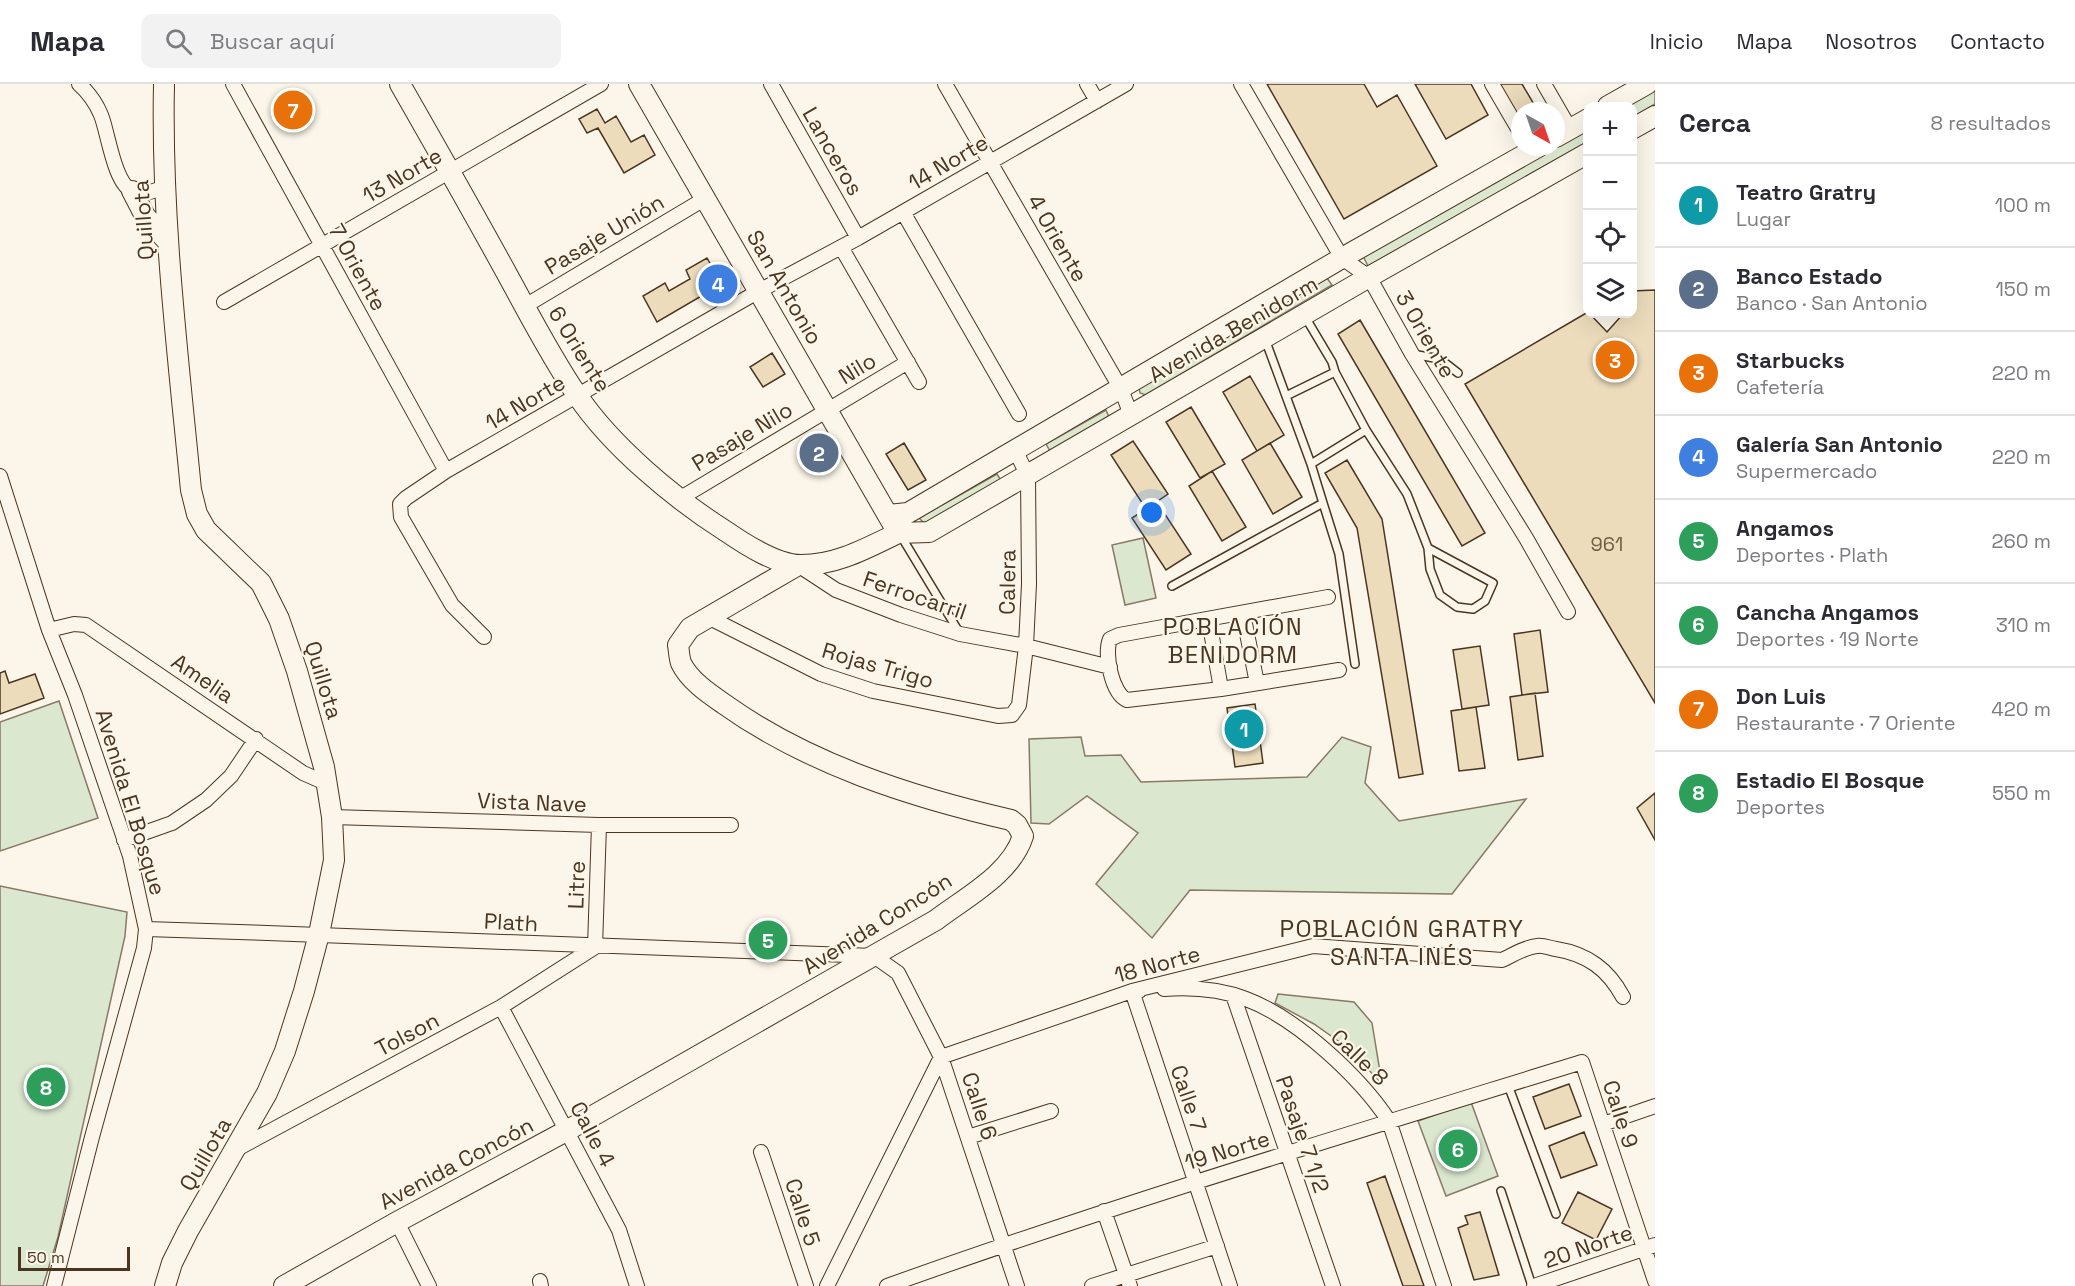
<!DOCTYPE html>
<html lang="es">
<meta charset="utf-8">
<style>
:root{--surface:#fff;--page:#f2f2f3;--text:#2b2b33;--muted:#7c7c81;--line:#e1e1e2;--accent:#1a73e8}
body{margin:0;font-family:"Space Grotesk",sans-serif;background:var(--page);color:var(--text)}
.controls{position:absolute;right:18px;top:18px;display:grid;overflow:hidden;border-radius:12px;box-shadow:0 6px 24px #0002}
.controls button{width:54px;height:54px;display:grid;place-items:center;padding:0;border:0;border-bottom:2px solid var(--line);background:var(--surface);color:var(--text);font:30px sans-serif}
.compass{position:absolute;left:1511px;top:18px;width:54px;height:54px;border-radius:50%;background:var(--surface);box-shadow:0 6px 24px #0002;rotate:140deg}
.scale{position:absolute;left:18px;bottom:15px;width:112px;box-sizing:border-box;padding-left:6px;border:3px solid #4a3520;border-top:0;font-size:16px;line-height:21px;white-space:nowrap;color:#4a3520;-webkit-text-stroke:4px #fbf6e9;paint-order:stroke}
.you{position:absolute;left:1152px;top:429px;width:21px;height:21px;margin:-15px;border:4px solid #fff;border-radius:50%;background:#1a73e8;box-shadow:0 0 0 9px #1a73e833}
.badge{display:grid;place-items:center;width:39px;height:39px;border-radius:50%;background:var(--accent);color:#fff;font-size:20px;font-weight:700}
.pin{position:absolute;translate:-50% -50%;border:3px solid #fff;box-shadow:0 2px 6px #0006}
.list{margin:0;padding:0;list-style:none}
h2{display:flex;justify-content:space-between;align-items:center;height:78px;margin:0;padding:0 24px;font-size:26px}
h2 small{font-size:20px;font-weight:400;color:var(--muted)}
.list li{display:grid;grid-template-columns:39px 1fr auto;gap:18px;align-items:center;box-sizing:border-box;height:84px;padding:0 24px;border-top:2px solid var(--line)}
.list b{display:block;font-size:22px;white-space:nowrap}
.list p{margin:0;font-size:20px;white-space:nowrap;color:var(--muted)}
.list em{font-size:20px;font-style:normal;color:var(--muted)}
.icon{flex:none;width:33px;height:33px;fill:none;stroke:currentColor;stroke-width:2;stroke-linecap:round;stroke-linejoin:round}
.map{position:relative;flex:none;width:1655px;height:1202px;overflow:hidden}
header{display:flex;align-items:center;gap:36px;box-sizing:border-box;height:84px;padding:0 30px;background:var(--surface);border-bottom:2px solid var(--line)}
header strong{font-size:28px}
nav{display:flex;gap:33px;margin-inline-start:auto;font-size:21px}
.search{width:420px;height:54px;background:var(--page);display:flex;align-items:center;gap:15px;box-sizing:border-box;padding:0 21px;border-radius:12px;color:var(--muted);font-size:22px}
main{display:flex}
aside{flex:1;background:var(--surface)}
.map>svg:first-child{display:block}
.green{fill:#dce7d0;stroke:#887966;stroke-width:1.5}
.building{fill:#ecdcbc;stroke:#4a3520;stroke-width:1.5}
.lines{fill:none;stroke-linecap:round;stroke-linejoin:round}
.lane-casing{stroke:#4a3520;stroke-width:10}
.street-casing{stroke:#4a3520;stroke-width:16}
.secondary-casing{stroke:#4a3520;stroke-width:22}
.lane{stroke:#fbf6e9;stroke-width:7}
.street{stroke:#fbf6e9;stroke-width:14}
.secondary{stroke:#fbf6e9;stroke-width:20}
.labels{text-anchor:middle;stroke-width:4.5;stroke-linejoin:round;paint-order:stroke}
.number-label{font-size:20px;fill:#725f47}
.street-label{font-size:22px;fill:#4a3520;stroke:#fbf6e9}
.neighbourhood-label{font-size:24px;letter-spacing:1.5px;fill:#4a3520;stroke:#fbf6e9}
</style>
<header>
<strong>Mapa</strong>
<div class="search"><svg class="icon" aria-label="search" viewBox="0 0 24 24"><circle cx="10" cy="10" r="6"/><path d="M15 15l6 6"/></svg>Buscar aquí</div>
<nav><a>Inicio</a><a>Mapa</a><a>Nosotros</a><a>Contacto</a></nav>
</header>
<main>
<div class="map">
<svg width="1655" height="1202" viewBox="0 0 1655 1202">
<rect width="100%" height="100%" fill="#fbf6e9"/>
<!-- green -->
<path class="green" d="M 1655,6 L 1655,20 L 1633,33 L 1632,22 L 1625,22 Z
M 1587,44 L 1587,58 L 1368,182 L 1363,172 Z
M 1327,194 L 1332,201 L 1146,311 L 1140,309 L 1139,304 Z
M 1106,326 L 1109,333 L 1050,367 L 1046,360 Z
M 997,390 L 1002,398 L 926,441 L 919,434 Z
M 1143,454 L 1156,514 L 1125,521 L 1112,461 Z
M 59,617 L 98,734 L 0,767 L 0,638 Z
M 1081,653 L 1085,672 L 1121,671 L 1141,698 L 1307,693 L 1342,653 L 1371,663 L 1365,699 L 1399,737 L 1526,715 L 1452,810 L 1190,806 L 1152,854 L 1096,800 L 1138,749 L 1087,712 L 1049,740 L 1031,739 L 1029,655 Z
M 0,802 L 127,828 L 125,852 L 58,1153 L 43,1202 L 0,1202 Z
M 1278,910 L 1354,918 L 1372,939 L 1382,1000 L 1348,964 L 1314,940 L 1275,919 Z
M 1471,1018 L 1498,1092 L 1446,1112 L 1418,1037 Z"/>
<!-- building -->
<path class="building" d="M 1267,0 L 1364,0 L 1377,23 L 1397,11 L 1437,82 L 1344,135 Z
M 1415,0 L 1471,0 L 1488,31 L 1446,55 Z
M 1496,0 L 1522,0 L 1538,27 L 1520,27 L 1520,40 Z
M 597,25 L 605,39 L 616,32 L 631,58 L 644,51 L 655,71 L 624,89 L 598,44 L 587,49 L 579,35 Z
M 707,174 L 722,200 L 657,238 L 643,212 L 665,199 L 669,207 L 690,195 L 686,186 Z
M 1655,206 L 1655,619 L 1465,300 L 1588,228 L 1607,248 L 1623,230 L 1632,230 L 1632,207 Z
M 1360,236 L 1485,449 L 1462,462 L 1338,250 Z
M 772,269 L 785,290 L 763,303 L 750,283 Z
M 1250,292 L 1284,351 L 1257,367 L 1223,308 Z
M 1191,323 L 1225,380 L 1200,394 L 1166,338 Z
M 1133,357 L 1168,410 L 1146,425 L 1111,371 Z
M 904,359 L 926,396 L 908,406 L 886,370 Z
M 1270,359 L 1302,413 L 1273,430 L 1242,376 Z
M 1347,376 L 1382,435 L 1423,690 L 1399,694 L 1357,444 L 1325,389 Z
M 1212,387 L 1246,443 L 1222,457 L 1189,402 Z
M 1157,418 L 1191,470 L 1166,486 L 1132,434 Z
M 1540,546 L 1548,608 L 1522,611 L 1514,550 Z
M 1480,562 L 1489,621 L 1462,625 L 1453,566 Z
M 5,587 L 9,599 L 35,590 L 44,614 L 0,630 L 0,589 Z
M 1535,609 L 1543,672 L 1518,676 L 1510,613 Z
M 1255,620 L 1263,679 L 1235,683 L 1227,624 Z
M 1476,623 L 1485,684 L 1459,687 L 1451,627 Z
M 1655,709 L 1655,756 L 1637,724 Z
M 1569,1000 L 1581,1032 L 1545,1045 L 1533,1013 Z
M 1584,1048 L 1597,1081 L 1561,1094 L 1549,1062 Z
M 1385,1092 L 1424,1202 L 1403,1202 L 1367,1099 Z
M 1578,1108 L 1612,1125 L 1596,1156 L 1562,1139 Z
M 1480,1128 L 1499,1191 L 1474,1196 L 1458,1144 L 1468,1140 L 1465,1132 Z"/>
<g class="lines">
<defs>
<path id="lane" d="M 1304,231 L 1332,278 L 1335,288 L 1366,346 L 1407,410 L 1428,464 L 1430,485 L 1440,511 L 1457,523 L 1473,525 L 1485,517 L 1493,499 L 1428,464
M 1412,270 L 1440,275 L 1458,289
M 1286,312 L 1335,288
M 1311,380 L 1366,346
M 1323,419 L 1339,470 L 1355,580
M 901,452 L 959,548
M 1172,502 L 1323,419 L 1311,380 L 1265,255
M 1508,1001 L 1556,1130
M 1501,1107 L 1532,1202"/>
<path id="street" d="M 79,0 C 88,8 96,19 101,31 C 108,48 114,99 132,107 C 141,112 155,107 164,103
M 233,0 L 446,387
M 771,0 L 858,154
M 945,0 L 1121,305 L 1131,331
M 1087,0 L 1097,17
M 1241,0 L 1342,174 L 1369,193 L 1412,270 L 1526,454 L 1568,528
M 1492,0 L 1520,48
M 1544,0 L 1570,45
M 903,128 L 1019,330
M 841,163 L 919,298
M 224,218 L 601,0
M 525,222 L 706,114
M 0,392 L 49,546 L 75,611 L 130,772 L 146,845 L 144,864 L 92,1053 L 54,1202
M 679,415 L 908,278
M 798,481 L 836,506 L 901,531 L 960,550 L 1026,562 L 1110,583
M 1328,513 L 1119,551 L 1110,555 C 1104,570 1112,610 1127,616 L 1221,605 L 1339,586
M 1243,530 L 1257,599
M 708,533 L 821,590 L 873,607 L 998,632 L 1012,631 L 1019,621 L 1026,562 L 1029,500 L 1028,392 L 1015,366
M 1209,536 L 1221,605
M 49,546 L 74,540 L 86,541 L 303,689 L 328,700
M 484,553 L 452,521 L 401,433 L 400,420 L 406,414 L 446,387 L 759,207 L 858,154 L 1126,0
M 332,733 L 599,741 L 731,741
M 124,756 L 172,739 L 206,716 L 231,692 L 256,655
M 146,845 C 389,852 632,865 874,872 L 898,889 L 941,973 L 1017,1202
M 1164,905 C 1192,903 1220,905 1246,915 C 1297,934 1360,993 1389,1037 L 1444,1202
M 1139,907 L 1132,907 L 1230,1202
M 1233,911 L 1333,1202
M 501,923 L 619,1146 L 637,1202
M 1603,1040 L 1655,1022
M 968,1053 L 1051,1027
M 235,1066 L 501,923 L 595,863 L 599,741
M 761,1068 L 806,1202
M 1104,1127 L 1130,1202
M 397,1138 L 429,1202
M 540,1197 L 541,1202
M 827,1202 L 941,973 L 1132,907 L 1313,862 L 1502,876 C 1513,871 1525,863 1537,862 C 1543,861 1550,864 1556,865 C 1587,870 1608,885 1623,913
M 887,1202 C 1116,1120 1349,1050 1582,978 L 1655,1197
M 1092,1202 L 1217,1162
M 1534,1202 L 1655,1161"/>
<path id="secondary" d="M 164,0 C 161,136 178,271 191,406 L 197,430 L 206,446 L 261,499 L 279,535 L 297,587 L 324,683 L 332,733 L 334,776 L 319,850 L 304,907 L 285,967 L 267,1009 L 188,1147 L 172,1179 L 165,1202
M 400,0 C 436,63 472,126 507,190 C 529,230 551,273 577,311 C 612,363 675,415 727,448 C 746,461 777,481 801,481 C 837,481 867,464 898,449 L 639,0
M 1608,22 L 1647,0
M 1632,45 L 1655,32
M 1556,53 L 1588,35
M 132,107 L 145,132 L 168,158
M 888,431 L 908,429 L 1342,174 L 1538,63
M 898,449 L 929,448 L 1369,193 L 1588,69
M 284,1202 L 397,1138 L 568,1046 L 936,836 C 966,813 1011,790 1023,752 L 1017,741 L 1011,736 C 911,713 808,680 724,620 C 708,609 689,596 681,579 C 679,573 679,566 678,561 L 690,544 L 798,481"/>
</defs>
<!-- lane casing -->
<use href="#lane" class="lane-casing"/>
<!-- street casing -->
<use href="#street" class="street-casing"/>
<!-- secondary casing -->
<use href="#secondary" class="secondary-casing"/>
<!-- lane -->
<use href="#lane" class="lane"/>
<!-- street -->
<use href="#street" class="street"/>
<!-- secondary -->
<use href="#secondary" class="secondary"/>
</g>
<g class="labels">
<!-- number labels -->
<g class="number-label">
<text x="1607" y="467">961</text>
</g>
<!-- street labels -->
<g class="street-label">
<text transform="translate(833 67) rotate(60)" y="8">Lanceros</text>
<text transform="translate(948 78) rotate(-30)" y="8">14 Norte</text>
<text transform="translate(402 91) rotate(-30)" y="8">13 Norte</text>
<text transform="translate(143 136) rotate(-94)" y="8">Quillota</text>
<text transform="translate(604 150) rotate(-31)" y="8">Pasaje Unión</text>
<text transform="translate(1058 154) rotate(60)" y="8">4 Oriente</text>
<text transform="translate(358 183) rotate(61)" y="8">7 Oriente</text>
<text transform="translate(785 203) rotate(60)" y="8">San Antonio</text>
<text transform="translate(1233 245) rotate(-30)" y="8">Avenida Benidorm</text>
<text transform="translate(1426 250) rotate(60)" y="8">3 Oriente</text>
<text transform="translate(580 265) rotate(58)" y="8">6 Oriente</text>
<text transform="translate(857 284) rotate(-31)" y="8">Nilo</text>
<text transform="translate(525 318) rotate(-30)" y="8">14 Norte</text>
<text transform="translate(742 352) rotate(-31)" y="8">Pasaje Nilo</text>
<text transform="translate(1007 498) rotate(-89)" y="8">Calera</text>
<text transform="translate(915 511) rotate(19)" y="8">Ferrocarril</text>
<text transform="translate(878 581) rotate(16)" y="8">Rojas Trigo</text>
<text transform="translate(203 594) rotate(34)" y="8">Amelia</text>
<text transform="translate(324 596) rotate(73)" y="8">Quillota</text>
<text transform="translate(131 718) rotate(73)" y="8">Avenida El Bosque</text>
<text transform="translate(532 718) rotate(2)" y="8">Vista Nave</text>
<text transform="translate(576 801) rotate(-88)" y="8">Litre</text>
<text transform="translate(511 838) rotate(3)" y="8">Plath</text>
<text transform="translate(877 839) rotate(-32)" y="8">Avenida Concón</text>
<text transform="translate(1157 880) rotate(-15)" y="8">18 Norte</text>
<text transform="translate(407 950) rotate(-28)" y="8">Tolson</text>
<text transform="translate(1360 973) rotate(44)" y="8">Calle 8</text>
<text transform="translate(1189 1014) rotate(71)" y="8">Calle 7</text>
<text transform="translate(980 1022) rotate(72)" y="8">Calle 6</text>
<text transform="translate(1621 1030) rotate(72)" y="8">Calle 9</text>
<text transform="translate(593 1050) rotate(62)" y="8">Calle 4</text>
<text transform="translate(1303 1050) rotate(71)" y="8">Pasaje 7 1/2</text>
<text transform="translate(1227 1066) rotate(-17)" y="8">19 Norte</text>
<text transform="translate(205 1070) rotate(-60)" y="8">Quillota</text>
<text transform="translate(456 1079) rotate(-28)" y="8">Avenida Concón</text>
<text transform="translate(803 1128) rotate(72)" y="8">Calle 5</text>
<text transform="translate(1588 1162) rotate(-19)" y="8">20 Norte</text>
</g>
<!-- neighbourhood labels -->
<g class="neighbourhood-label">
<text x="1233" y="551">POBLACIÓN<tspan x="1233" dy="28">BENIDORM</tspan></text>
<text x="1402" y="853">POBLACIÓN GRATRY<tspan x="1402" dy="28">SANTA INÉS</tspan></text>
</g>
</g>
</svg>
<div class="controls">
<button>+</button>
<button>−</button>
<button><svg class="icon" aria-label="locate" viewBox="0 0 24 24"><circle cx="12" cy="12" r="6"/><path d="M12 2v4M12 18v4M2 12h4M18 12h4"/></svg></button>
<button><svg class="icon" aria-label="layers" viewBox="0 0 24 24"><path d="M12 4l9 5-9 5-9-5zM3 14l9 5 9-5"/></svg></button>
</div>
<svg class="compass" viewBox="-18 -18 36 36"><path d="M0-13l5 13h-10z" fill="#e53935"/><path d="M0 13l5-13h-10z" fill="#7c7c81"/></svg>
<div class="scale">50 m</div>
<div class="you"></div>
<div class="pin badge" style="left:1244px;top:645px;background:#0f9aa8">1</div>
<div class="pin badge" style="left:819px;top:369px;background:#5c6f8a">2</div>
<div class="pin badge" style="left:1615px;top:276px;background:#e8710a">3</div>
<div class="pin badge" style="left:718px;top:200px;background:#3f7fe0">4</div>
<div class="pin badge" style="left:768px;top:856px;background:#2e9e5b">5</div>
<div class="pin badge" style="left:1458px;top:1065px;background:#2e9e5b">6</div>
<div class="pin badge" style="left:293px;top:26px;background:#e8710a">7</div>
<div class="pin badge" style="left:46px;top:1003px;background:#2e9e5b">8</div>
</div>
<aside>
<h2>Cerca<small>8 resultados</small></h2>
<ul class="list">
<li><span class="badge" style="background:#0f9aa8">1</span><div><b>Teatro Gratry</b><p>Lugar</p></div><em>100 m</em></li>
<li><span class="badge" style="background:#5c6f8a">2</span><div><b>Banco Estado</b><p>Banco · San Antonio</p></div><em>150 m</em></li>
<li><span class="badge" style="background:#e8710a">3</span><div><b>Starbucks</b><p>Cafetería</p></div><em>220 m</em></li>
<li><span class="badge" style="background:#3f7fe0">4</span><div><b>Galería San Antonio</b><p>Supermercado</p></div><em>220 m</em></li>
<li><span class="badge" style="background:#2e9e5b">5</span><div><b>Angamos</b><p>Deportes · Plath</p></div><em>260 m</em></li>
<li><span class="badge" style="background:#2e9e5b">6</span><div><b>Cancha Angamos</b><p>Deportes · 19 Norte</p></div><em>310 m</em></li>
<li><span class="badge" style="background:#e8710a">7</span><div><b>Don Luis</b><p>Restaurante · 7 Oriente</p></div><em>420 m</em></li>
<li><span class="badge" style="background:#2e9e5b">8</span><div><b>Estadio El Bosque</b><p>Deportes</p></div><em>550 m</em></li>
</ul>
</aside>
</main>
